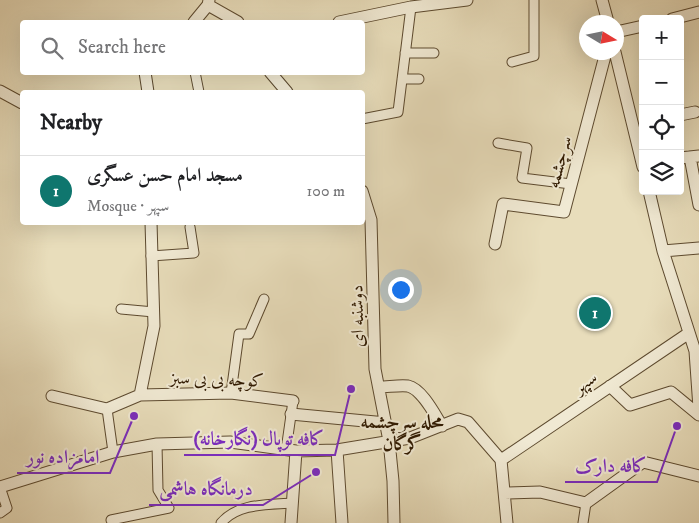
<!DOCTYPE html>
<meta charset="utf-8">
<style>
:root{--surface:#fff;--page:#f6f6f6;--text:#202124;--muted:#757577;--line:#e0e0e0;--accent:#0f766e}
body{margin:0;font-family:"IM FELL DW Pica",Amiri,serif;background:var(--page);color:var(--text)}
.controls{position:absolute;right:15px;top:15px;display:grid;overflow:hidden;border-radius:5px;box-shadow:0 5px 20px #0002}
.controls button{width:45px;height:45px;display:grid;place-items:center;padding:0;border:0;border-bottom:1px solid var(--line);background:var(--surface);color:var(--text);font:25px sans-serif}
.compass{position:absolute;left:579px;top:15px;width:45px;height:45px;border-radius:50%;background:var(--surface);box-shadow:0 5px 20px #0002;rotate:100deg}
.you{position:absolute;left:400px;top:289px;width:18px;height:18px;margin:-12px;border:4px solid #fff;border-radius:50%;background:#1a73e8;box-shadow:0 0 0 8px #1a73e833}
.badge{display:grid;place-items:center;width:32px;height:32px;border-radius:50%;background:var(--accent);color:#fff;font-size:16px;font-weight:700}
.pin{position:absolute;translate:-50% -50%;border:2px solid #fff;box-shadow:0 1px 5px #0006}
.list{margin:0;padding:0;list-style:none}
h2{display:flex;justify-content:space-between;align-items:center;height:65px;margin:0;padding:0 20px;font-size:21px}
h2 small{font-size:16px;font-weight:400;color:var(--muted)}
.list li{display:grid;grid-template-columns:32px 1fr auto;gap:15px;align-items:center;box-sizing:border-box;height:70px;padding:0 20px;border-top:1px solid var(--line)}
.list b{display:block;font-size:19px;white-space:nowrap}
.list p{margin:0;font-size:16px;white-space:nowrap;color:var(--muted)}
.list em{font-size:16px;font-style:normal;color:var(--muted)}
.icon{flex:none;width:28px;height:28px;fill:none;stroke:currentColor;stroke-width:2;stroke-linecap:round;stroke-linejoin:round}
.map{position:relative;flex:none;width:699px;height:523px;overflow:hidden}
.search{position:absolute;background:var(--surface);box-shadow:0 5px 20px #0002;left:20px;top:20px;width:345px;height:55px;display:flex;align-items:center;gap:12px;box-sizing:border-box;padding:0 18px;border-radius:5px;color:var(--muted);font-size:19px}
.panel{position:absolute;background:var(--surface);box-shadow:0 5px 20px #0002;left:20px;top:90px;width:345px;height:135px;border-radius:5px}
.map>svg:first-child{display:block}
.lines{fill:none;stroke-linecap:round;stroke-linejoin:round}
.pedestrian-casing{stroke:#5d4a2f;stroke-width:11}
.minor-casing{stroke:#5d4a2f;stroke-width:13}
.pedestrian{stroke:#f0e9d3;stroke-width:9}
.minor{stroke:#f0e9d3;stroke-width:11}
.labels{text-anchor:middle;stroke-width:4;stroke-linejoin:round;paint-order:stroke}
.street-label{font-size:18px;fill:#2f1900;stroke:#f0e9d3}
.neighbourhood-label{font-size:19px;font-weight:bold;fill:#2f1900;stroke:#f0e9d3}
.leader{fill:none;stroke:#7b2cbf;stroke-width:2}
.callout-dot{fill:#7b2cbf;stroke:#f0e9d3;stroke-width:2}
.callout-label{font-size:19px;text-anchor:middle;font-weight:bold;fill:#7b2cbf;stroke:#f0e9d3;stroke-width:4;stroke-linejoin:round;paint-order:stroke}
</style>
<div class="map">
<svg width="699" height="523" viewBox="0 0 699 523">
<rect width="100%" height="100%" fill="#e8ddbb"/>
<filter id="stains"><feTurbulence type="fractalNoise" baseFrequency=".004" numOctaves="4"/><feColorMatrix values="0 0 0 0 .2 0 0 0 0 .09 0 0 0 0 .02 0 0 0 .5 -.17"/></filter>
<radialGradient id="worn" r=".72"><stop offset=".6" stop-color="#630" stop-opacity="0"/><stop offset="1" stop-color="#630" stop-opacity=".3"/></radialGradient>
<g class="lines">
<defs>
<path id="pedestrian" d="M 405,53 L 434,53
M 512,62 L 534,56 L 534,0
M 195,72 L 199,92
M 402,79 L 419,79
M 362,119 L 398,112 L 411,7
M 498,143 L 527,148 L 522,178 L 571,184
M 151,256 L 194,253 L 190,227
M 121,309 L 154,312
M 231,393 L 239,334 L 249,334 L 264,299
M 107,409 L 113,452
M 286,450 L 293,401
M 0,513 L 7,508 L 0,487
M 111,520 L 169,508 L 158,490 L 157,444
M 221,523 C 238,503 267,505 292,503
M 583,523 L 586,503"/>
<path id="minor" d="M 209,0 L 208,5 L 238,22
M 602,0 L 608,22
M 672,19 L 699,12
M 194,22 L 208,5
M 339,22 L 411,7 L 467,0
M 616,32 L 643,26
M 615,52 L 643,167
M 145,72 L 148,92
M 270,72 L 287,92
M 0,91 L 22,103
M 680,115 L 695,112
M 690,157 L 699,205
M 680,158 L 699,156
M 362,191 L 371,220 L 375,369 L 389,441 L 393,481 L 394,523
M 649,191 L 663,251 L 695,351 L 699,408
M 495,244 L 503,204 L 564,212 L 606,52
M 663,251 L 699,248
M 610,386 L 630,405 L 671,392 L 699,415
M 379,387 C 388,387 399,385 408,386 C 422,389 435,415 442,426
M 140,395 L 231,393 L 293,401
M 52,396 L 107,409 L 140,395 L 154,326 L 151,222
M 291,414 L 386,423
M 337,450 L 342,523
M 501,460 L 689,333
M 501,460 L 507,523
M 0,487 L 113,452 L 157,444 L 230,442 L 296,451 L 337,450 L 410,438 L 458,419 L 468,422 L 501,460
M 505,493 L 540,492 L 586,503 L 643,462 L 699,476
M 291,523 L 296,451"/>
</defs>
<!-- pedestrian casing -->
<use href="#pedestrian" class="pedestrian-casing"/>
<!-- minor casing -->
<use href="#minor" class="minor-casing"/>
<!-- pedestrian -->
<use href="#pedestrian" class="pedestrian"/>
<!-- minor -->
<use href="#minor" class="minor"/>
</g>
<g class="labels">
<!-- street labels -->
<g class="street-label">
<text transform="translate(559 162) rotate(-75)" y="6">سرچشمه</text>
<text transform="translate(357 316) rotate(-91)" y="6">دوشنبه ای</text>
<text transform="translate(217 379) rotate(2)" y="6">کوچه بی بی سبز</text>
<text transform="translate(585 382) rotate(-34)" y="6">سپهر</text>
</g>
<!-- neighbourhood labels -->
<g class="neighbourhood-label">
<text x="402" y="428">محله سرچشمه<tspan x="402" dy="22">گرگان</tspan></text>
</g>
</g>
<!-- callouts -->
<path class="leader" d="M351 389L335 455H184M134 416L110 473H17M677 426L657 482H565M316 472L263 505H149"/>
<g class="callout-dot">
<circle cx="351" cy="389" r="5"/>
<circle cx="134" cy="416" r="5"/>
<circle cx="677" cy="426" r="5"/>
<circle cx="316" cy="472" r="5"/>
</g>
<g class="callout-label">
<text x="259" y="445">کافه توپال (نگارخانه)</text>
<text x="63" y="463">امامزاده نور</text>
<text x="611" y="472">کافه دارک</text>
<text x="206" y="495">درمانگاه هاشمی</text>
</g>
<rect width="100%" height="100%" filter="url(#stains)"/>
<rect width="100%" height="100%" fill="url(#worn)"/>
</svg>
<div class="controls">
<button>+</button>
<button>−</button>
<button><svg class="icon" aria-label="locate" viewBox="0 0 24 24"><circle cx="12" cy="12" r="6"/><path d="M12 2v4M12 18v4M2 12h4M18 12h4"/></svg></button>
<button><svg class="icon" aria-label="layers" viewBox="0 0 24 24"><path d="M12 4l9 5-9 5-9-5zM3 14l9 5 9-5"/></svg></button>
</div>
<svg class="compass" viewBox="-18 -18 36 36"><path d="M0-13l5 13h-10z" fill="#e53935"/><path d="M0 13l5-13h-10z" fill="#757577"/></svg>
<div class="you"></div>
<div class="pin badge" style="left:595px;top:313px">1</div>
<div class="search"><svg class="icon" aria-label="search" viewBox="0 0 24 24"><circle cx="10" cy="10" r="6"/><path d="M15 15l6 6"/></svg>Search here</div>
<section class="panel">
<h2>Nearby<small></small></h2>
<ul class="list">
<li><span class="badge">1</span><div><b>مسجد امام حسن عسگری</b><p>Mosque · سپهر</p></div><em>100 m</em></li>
</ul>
</section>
</div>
